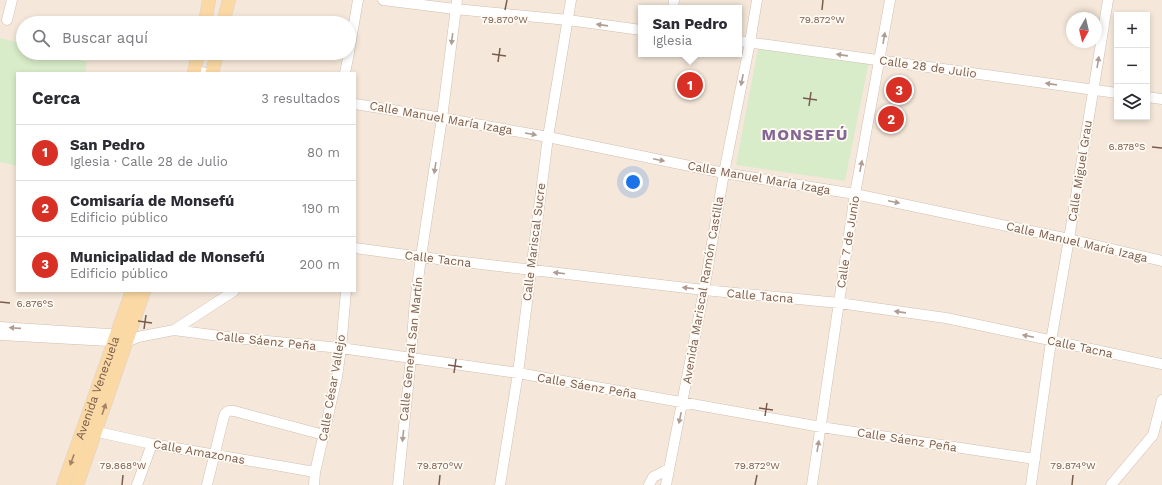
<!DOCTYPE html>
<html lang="es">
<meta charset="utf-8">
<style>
:root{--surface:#fff;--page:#f2f2f3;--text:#2b2b33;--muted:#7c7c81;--line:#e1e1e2;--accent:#d93025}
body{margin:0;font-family:"Work Sans",sans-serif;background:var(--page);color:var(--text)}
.controls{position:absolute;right:12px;top:12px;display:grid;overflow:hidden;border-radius:0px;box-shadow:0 2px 6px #0003}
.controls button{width:36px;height:36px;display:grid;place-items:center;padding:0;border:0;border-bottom:1px solid var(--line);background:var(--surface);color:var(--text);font:20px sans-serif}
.compass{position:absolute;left:1066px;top:12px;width:36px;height:36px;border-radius:50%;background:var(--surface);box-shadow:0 2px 6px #0003;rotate:188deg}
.you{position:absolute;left:633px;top:182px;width:14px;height:14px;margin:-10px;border:3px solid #fff;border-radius:50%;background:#1a73e8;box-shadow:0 0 0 6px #1a73e833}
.badge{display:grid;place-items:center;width:26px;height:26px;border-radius:50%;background:var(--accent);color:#fff;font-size:13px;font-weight:700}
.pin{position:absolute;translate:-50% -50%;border:2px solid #fff;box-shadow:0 1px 4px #0006}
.popup{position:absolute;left:638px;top:5px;width:104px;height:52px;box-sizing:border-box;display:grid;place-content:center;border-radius:0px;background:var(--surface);filter:drop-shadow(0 1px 3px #0005);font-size:13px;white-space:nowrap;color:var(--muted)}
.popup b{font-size:15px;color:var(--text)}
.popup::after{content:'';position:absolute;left:50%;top:100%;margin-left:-8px;border:8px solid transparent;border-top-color:var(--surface)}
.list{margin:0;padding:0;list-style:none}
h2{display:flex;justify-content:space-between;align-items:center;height:52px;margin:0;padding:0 16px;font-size:17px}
h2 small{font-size:13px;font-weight:400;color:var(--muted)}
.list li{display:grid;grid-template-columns:26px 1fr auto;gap:12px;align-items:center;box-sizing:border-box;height:56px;padding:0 16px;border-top:1px solid var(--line)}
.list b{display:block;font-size:15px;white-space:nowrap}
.list p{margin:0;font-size:13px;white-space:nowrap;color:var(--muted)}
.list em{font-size:13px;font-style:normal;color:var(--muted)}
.icon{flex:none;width:22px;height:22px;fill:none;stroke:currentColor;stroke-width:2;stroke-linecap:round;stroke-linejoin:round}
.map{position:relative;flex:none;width:1162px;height:485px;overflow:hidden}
.search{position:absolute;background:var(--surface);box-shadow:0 2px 6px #0003;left:16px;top:16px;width:340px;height:44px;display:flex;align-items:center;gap:10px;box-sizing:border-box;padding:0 14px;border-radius:22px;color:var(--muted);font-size:15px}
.panel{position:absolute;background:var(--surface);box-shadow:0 2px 6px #0003;left:16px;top:72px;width:340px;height:220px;border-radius:0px}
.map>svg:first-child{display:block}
.residential{fill:#f5e8da;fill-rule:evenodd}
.green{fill:#d8ecc9}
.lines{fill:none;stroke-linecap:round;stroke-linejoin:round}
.minor-casing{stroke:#d1beb0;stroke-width:11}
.major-casing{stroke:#dad1cd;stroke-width:14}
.minor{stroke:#fff;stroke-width:10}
.major{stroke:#fbd9a5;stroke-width:13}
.oneway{fill:#af9d94}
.oneway2{fill:#a18267}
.ticks{fill:none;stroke:#7a5c4d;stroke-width:1.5}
.labels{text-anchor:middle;stroke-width:3.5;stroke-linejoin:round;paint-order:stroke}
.street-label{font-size:12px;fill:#7a5c4d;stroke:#fffaf3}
.district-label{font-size:16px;font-weight:bold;letter-spacing:1px;fill:#846695;stroke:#fffaf3}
.ticks-label{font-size:10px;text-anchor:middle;fill:#7a5c4d;stroke:#fffaf3;stroke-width:3.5;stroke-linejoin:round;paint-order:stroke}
</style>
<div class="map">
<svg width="1162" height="485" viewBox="0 0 1162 485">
<rect width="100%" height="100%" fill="#fdf6ec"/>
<!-- residential -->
<path class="residential" d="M 0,0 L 1162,0 L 1162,485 L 0,485 ZM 641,8 L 739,8 L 739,54 L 641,54 ZM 1117,15 L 1147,15 L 1147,117 L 1117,117 ZM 1072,18 L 1096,18 L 1096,42 L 1072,42 ZM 23,23 L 349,23 L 349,53 L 23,53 ZM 17,73 L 355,73 L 355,291 L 17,291 Z"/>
<!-- green -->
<path class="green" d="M 0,38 L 23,44 L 23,53 L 54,53 L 87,62 L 85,73 L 17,73 L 17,166 L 0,162 Z
M 759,43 L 869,61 L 845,181 L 736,165 Z"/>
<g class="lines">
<defs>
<path id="minor" d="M 383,0 L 455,9 L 568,20 L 641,30
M 673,8 L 674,0
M 7,20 L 12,0
M 739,41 L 1117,93
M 349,52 L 358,0
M 195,71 L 206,73
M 345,73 L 349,53
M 1147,97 L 1162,99
M 355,104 L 442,118 L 548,137 L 724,173 L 855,194 L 1069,239 L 1162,261
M 355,248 L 421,257 L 704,290 L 839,303 L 946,318 L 1162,364
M 0,327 L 124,335
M 174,330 L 234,291
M 0,335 L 127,342 L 138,337 L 174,330 L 235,338 L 341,348 L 518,373 L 821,427 L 1035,459
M 89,430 L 152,444 L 315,472
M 137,485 L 152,444
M 207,485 L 224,416 C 226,411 229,410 234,411 L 324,435
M 314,485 L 315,472 L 337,377 L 341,348 L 346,291
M 398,485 L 411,358 L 414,311 L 421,257 L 442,118 L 457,0
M 500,485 L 518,373 L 548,137 L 571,0
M 649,485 L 653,477 L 669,469
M 666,485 L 704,290 L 724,173 L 750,42 L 757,0
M 812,485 L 855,194 L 890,0
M 1031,485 L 1051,341 L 1069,239 L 1108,0
M 1111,485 L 1153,435 L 1162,400"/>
<g id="major">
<path d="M 205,23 L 209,0"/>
<path d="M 223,23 L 229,0"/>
<path d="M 194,73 L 198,53"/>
<path d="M 212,73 L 217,53"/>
<path id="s1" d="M 63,485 L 132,291"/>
<path d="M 77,485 L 144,291"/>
</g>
</defs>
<!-- minor casing -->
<use href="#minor" class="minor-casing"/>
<!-- major casing -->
<use href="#major" class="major-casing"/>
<!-- minor -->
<use href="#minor" class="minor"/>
<!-- major -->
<use href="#major" class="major"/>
</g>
<!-- one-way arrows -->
<defs><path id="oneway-solid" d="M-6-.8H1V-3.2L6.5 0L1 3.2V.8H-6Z"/></defs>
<g class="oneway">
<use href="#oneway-solid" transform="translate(602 25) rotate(-172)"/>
<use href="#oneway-solid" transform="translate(884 38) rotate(-80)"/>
<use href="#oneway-solid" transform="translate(452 39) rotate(97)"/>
<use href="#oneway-solid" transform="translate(842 55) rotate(-172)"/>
<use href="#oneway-solid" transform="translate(1098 62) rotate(-81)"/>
<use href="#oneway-solid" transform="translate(742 80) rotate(101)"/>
<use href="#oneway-solid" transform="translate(1051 84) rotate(-172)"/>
<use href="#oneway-solid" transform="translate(531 134) rotate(10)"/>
<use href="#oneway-solid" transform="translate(659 160) rotate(12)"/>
<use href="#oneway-solid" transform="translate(861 166) rotate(-79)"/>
<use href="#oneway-solid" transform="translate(435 168) rotate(99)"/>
<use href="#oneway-solid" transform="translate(894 202) rotate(12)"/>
<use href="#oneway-solid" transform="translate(559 273) rotate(-173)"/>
<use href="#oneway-solid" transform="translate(688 288) rotate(-173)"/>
<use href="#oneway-solid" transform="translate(900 312) rotate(-172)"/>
<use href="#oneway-solid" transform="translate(15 328) rotate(-176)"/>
<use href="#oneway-solid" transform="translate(1028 336) rotate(-168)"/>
<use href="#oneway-solid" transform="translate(680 418) rotate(102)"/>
<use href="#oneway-solid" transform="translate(403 436) rotate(96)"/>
<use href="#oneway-solid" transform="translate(818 446) rotate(-81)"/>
</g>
<g class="oneway2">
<use href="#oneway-solid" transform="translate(104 409) rotate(-71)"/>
<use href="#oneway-solid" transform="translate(72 460) rotate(110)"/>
</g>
<!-- ticks -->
<path class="ticks" d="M 505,10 L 507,0M 822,10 L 823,0M 492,54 L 506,56M 498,62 L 500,48M 803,98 L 817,100M 809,106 L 811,92M 1152,147 L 1162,148M 0,302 L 10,303M 138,321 L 152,323M 144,329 L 146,315M 448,365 L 462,367M 454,373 L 456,359M 759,408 L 773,410M 765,416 L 767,403M 122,485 L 123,475M 439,485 L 440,475M 755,485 L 757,475M 1072,485 L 1073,475"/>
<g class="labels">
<!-- street labels -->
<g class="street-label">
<text transform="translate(928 67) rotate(8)" y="4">Calle 28 de Julio</text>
<text transform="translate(441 118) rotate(10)" y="4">Calle Manuel María Izaga</text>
<text transform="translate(1080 171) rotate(-81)" y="4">Calle Miguel Grau</text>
<text transform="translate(759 178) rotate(10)" y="4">Calle Manuel María Izaga</text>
<text transform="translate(534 242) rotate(-83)" y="4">Calle Mariscal Sucre</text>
<text transform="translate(848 242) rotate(-81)" y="4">Calle 7 de Junio</text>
<text transform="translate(1077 242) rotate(13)" y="4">Calle Manuel María Izaga</text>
<text transform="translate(438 259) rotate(7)" y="4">Calle Tacna</text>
<text transform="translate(703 290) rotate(-80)" y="4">Avenida Mariscal Ramón Castilla</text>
<text transform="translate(760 296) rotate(5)" y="4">Calle Tacna</text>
<text transform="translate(266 341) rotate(6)" y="4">Calle Sáenz Peña</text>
<text transform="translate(1080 347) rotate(12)" y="4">Calle Tacna</text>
<text transform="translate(411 349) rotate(-84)" y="4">Calle General San Martín</text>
<text transform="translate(587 386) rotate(10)" y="4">Calle Sáenz Peña</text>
<text dy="4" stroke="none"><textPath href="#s1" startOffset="103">Avenida Venezuela</textPath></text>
<text transform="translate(332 388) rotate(-80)" y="4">Calle César Vallejo</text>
<text transform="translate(907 440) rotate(9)" y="4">Calle Sáenz Peña</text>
<text transform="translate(199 452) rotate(10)" y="4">Calle Amazonas</text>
</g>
<!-- district labels -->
<g class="district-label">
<text x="805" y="140">MONSEFÚ</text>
</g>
</g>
<g class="ticks-label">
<text x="505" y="23">79.870°W</text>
<text x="822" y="23">79.872°W</text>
<text x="1127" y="150">6.878°S</text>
<text x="35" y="307">6.876°S</text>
<text x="123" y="469">79.868°W</text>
<text x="440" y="469">79.870°W</text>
<text x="757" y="469">79.872°W</text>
<text x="1073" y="469">79.874°W</text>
</g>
</svg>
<div class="controls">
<button>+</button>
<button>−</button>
<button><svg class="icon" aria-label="layers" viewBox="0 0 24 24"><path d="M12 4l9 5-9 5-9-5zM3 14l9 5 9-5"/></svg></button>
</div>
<svg class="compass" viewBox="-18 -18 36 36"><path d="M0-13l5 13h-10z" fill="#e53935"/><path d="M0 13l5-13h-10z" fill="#7c7c81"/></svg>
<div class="you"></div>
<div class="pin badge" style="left:690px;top:85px">1</div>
<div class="popup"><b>San Pedro</b>Iglesia</div>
<div class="pin badge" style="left:891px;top:119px">2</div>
<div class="pin badge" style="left:899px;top:90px">3</div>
<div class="search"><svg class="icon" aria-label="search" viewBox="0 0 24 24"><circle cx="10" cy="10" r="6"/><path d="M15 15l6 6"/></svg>Buscar aquí</div>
<section class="panel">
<h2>Cerca<small>3 resultados</small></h2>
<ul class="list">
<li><span class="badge">1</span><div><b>San Pedro</b><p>Iglesia · Calle 28 de Julio</p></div><em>80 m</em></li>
<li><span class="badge">2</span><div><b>Comisaría de Monsefú</b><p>Edificio público</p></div><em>190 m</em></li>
<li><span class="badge">3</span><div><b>Municipalidad de Monsefú</b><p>Edificio público</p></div><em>200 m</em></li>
</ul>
</section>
</div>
